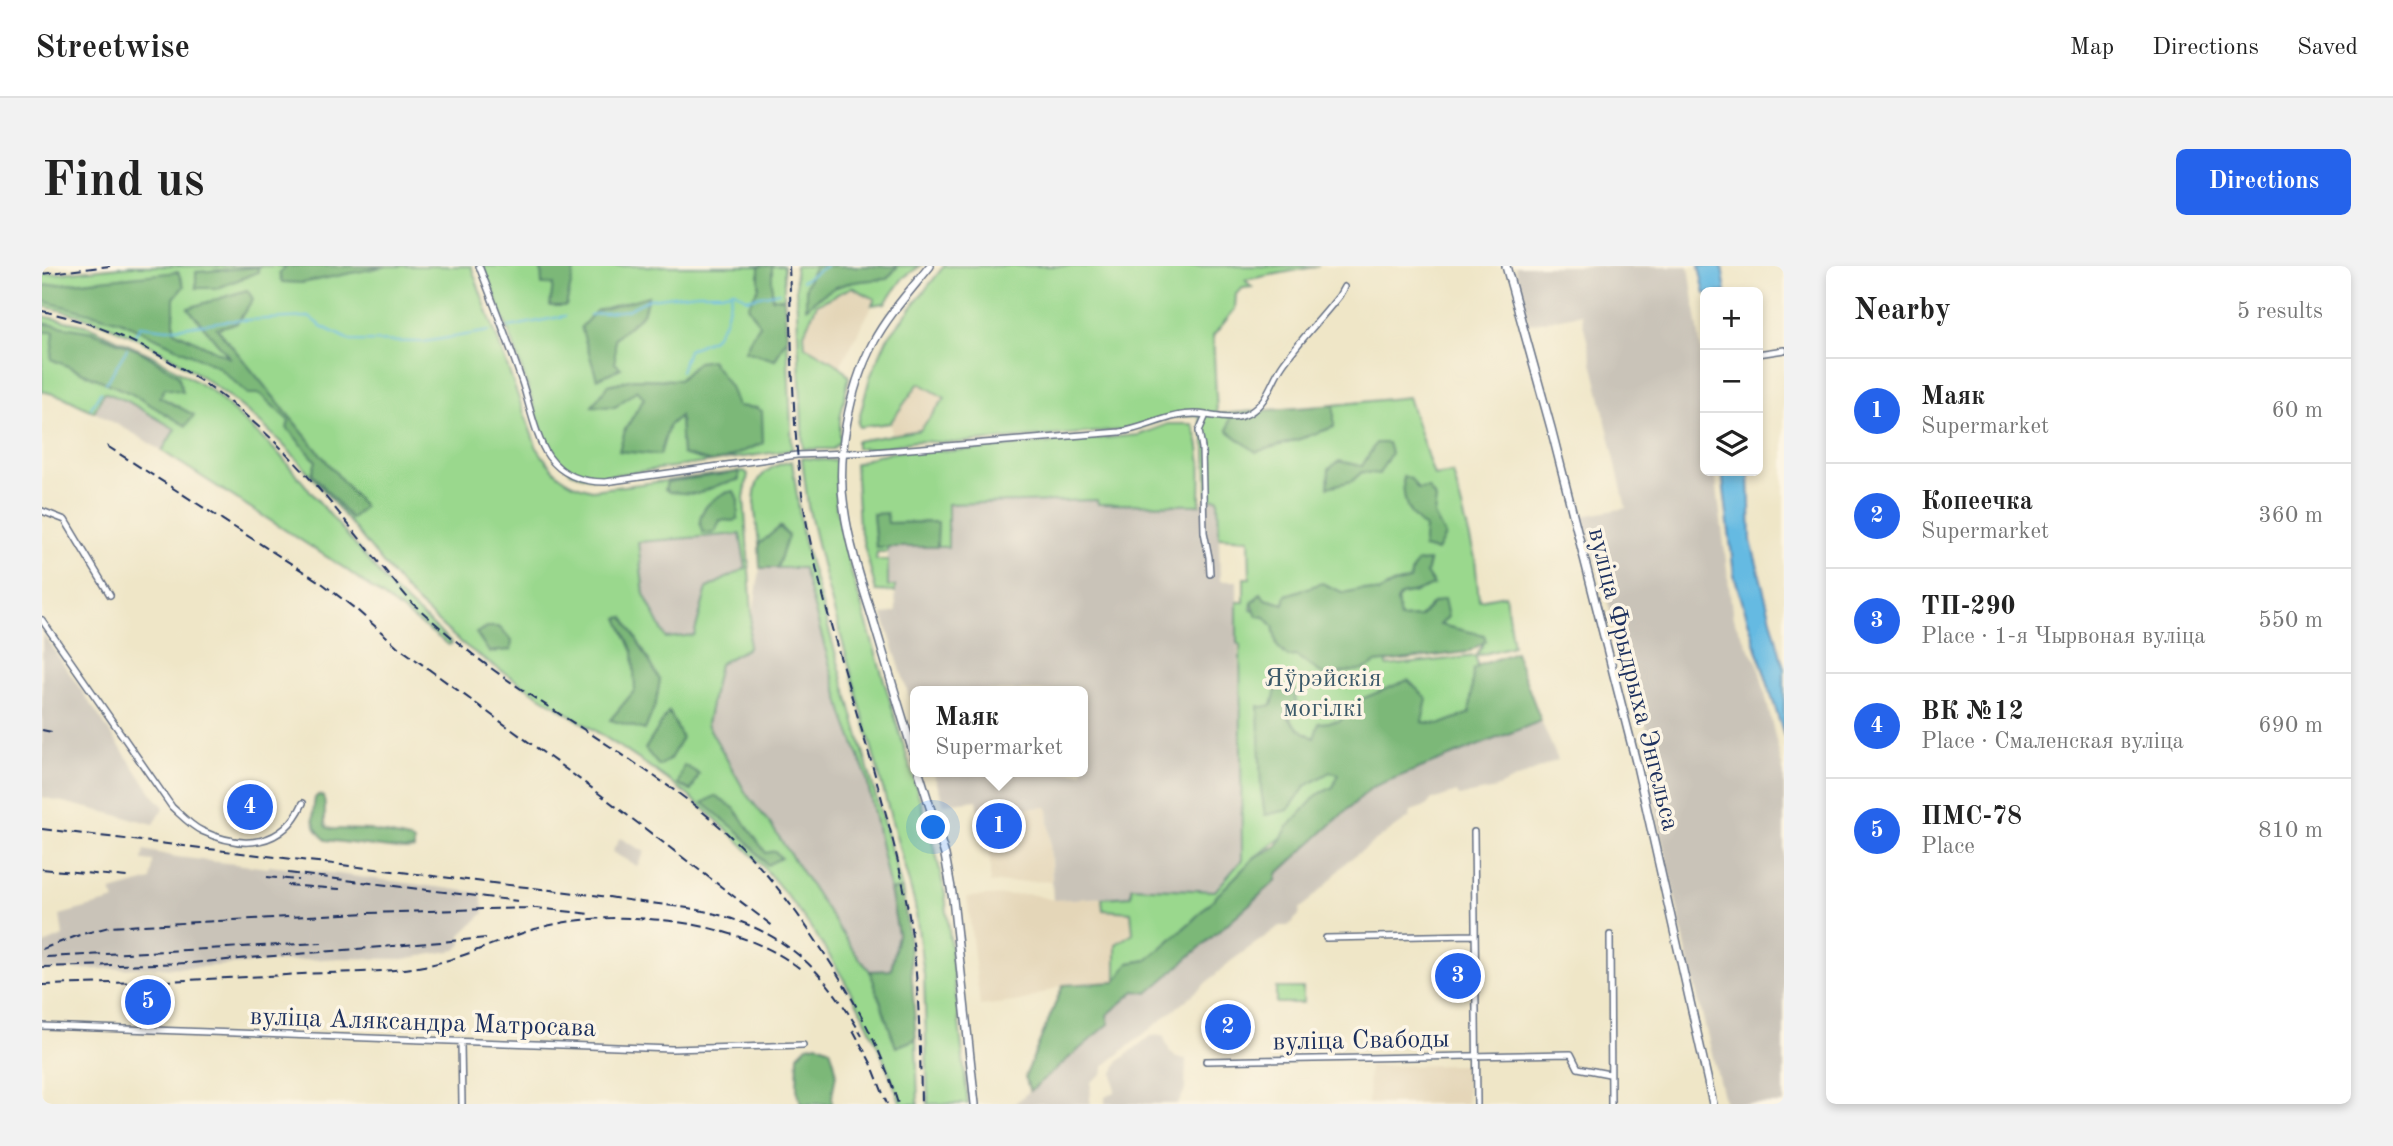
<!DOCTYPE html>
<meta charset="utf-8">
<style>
:root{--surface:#fff;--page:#f2f2f2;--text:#222;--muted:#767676;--line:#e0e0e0;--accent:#2563eb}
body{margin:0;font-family:"Old Standard TT",serif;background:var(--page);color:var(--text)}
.controls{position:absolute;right:21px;top:21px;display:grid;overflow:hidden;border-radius:10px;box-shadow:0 4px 10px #0003}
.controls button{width:63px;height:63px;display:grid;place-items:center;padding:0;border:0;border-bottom:2px solid var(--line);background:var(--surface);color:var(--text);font:35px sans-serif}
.you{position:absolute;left:892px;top:562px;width:24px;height:24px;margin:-18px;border:5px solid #fff;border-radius:50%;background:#1a73e8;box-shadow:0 0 0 10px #1a73e833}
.badge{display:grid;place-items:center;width:46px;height:46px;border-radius:50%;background:var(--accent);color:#fff;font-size:23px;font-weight:700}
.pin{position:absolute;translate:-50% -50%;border:4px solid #fff;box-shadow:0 2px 7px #0006}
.popup{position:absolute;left:868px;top:420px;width:178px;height:91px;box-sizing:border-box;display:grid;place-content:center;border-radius:10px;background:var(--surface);filter:drop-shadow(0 2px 5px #0005);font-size:23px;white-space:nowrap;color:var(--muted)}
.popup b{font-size:26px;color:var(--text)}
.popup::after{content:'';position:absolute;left:50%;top:100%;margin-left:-14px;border:14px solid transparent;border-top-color:var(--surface)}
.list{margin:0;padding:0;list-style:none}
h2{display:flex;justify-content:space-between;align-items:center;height:91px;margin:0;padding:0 28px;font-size:30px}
h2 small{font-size:23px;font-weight:400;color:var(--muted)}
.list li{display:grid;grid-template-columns:46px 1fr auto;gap:21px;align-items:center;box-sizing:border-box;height:105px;padding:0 28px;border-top:2px solid var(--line)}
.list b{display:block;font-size:26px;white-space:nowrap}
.list p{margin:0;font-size:23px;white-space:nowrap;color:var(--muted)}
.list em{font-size:23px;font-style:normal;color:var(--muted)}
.icon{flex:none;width:38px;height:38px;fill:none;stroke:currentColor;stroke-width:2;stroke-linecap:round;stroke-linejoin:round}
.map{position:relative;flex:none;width:1742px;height:838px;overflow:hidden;border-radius:10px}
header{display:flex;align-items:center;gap:42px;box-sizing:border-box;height:98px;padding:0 35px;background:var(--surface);border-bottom:2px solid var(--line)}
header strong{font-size:33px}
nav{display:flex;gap:38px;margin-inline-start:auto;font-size:24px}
.intro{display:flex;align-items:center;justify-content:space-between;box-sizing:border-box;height:168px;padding:0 42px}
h1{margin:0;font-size:49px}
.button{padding:18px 32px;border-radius:10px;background:var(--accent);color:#fff;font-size:24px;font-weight:700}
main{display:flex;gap:42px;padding:0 42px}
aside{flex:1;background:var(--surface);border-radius:10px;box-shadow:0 4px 10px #0003}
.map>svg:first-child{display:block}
.built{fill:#e4d6b8}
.industrial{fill:#c9c3b8}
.green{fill:#9ad88d;stroke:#5a8476;stroke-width:2;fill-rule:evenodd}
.forest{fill:#7bb878;stroke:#4b746b;stroke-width:2}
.water{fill:#65bae2;stroke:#4074a0;stroke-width:2}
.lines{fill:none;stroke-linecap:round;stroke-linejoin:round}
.stream{stroke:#65bae2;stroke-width:2}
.minor-casing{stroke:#656f83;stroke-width:8}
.tertiary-casing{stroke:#656f83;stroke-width:10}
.minor{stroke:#fff;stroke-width:5}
.tertiary{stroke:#fff;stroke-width:7}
.rail{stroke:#1b2f5e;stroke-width:2;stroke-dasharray:10 5;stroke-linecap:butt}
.labels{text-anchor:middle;stroke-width:7;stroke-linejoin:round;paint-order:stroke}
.park-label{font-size:26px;fill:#3b596a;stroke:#fcf5e5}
.street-label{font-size:26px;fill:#1b2f5e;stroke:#fcf5e5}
</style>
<header>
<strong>Streetwise</strong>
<nav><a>Map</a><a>Directions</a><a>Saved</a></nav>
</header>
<div class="intro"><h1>Find us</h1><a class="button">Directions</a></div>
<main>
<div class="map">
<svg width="1742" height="838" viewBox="0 0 1742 838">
<rect width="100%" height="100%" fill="#fcf5e5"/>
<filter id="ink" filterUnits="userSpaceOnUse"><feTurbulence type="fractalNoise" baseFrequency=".0143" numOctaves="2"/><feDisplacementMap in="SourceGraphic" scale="14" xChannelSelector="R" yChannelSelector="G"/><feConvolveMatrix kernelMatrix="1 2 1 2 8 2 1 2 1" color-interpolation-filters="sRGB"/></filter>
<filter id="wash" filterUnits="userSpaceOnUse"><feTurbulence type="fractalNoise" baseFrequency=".00686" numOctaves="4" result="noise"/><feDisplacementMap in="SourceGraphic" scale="28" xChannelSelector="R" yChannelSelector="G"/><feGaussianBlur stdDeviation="1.57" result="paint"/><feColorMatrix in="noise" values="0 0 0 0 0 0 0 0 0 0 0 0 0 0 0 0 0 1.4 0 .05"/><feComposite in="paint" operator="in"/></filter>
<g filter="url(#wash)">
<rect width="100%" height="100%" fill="#efe6c7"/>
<!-- built -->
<path class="built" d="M 810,21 L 834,33 L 798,100 L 763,81 L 762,67 L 776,38 Z
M 877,117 L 903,132 L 879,164 L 850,169 L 848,157 Z
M 1006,541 L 1009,615 L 948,617 L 948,544 Z
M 988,628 L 1011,634 L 1060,632 L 1061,644 L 1089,645 L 1091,667 L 1074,679 L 1074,716 L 1021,719 L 981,735 L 938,740 L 925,631 Z
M 1425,799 L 1425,838 L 1326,838 L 1327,800 Z"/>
<!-- industrial -->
<path class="industrial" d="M 1473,0 L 1647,0 L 1663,113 L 1663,205 L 1673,205 L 1691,353 L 1716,398 L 1742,509 L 1742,838 L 1683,838 L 1648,701 L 1606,508 L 1614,505 L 1604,458 L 1595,459 L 1578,378 L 1541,250 L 1584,242 L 1539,48 L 1487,58 Z
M 62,125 L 85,135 L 134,163 L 120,185 L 91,167 L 52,146 Z
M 1165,232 L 1176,232 L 1178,315 L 1195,315 L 1200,595 L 1174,625 L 1089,621 L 1090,630 L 1011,634 L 1006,541 L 937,545 L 935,534 L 902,538 L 891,506 L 1041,506 L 1041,425 L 873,425 L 873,449 L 841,349 L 854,346 L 853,321 L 846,320 L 845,281 L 906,281 L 906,238 L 1056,234 L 1056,238 L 1160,239 L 1161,234 Z
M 699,267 L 704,302 L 665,322 L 652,370 L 624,372 L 602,328 L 596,275 Z
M 761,301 L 802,451 L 824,509 L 856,668 L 849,705 L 828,705 L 814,688 L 729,559 L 705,529 L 665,458 L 677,398 L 706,382 L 718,302 Z
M 0,367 L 111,529 L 122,541 L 112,558 L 0,531 Z
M 1499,455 L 1516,494 L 1449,524 L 1417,530 L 1415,526 L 1390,534 L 1384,540 L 1369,545 L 1368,551 L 1304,596 L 1284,619 L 1258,643 L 1257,649 L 1246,660 L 1238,660 L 1189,695 L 1148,731 L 1063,799 L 1060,808 L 1049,816 L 1048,834 L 1049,838 L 972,838 L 1066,759 L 1065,749 L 1093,724 L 1106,727 L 1234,616 L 1235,608 L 1330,521 Z
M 578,572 L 603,586 L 595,600 L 570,586 Z
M 102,584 L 135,591 L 226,602 L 228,599 L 439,627 L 442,647 L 419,669 L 420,678 L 414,684 L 361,693 L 298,692 L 154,701 L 0,704 L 0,679 L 21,670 L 18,649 L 73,634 L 69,625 L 109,614 L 111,595 L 100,594 Z
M 1121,769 L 1128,786 L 1134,792 L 1144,793 L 1143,824 L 1136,838 L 1063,838 L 1063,831 L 1073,826 L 1071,807 L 1077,795 L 1108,770 Z"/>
<!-- green -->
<path class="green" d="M 89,0 L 429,0 L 494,180 C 510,205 520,217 550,224 L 702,205 L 706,208 L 702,232 L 710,347 L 706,382 L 677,398 L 665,458 L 705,529 L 729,559 L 814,688 L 828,705 L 854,781 L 874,773 L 876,838 L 859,838 C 814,711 736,595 626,514 C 562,467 490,428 425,381 C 409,369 394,354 380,341 C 365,328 353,311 340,296 C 310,260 282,223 251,189 C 186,120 94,58 0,40 L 0,9 ZM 698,268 L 704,302 L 665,322 L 652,369 L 624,372 L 602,328 L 596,276 Z
M 441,0 L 717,0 L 717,22 L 707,40 L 718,59 L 710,70 L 733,94 L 745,71 L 750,184 L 681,194 L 721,177 L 715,142 L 695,141 L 688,121 L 656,96 L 637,114 L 591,113 L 573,141 L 595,123 L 602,132 L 583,164 L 627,159 L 638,150 L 640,188 L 670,196 L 548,212 L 529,206 L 514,191 L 503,174 L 471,77 ZM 606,31 L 601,48 L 573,72 L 573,97 L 554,45 Z
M 730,0 L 742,0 L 742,32 L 730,32 Z
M 753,0 L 773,0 L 764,19 L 765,41 L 782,25 L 812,15 L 845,13 L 856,0 L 878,0 L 861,12 L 843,37 L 830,39 L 833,33 L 810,21 L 775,38 L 762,67 L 763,80 L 798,100 L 807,111 L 798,153 L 798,176 L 791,183 L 761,183 Z
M 902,0 L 1277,0 L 1203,14 L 1210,21 L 1201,22 L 1194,28 L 1193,43 L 1171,70 L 1175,148 L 1189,147 L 1186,165 L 1214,185 L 1249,176 L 1292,161 L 1292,139 L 1366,131 L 1392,210 L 1411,207 L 1433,292 L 1437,334 L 1463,329 L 1471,380 L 1434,390 L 1438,422 L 1434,449 L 1310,512 L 1246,567 L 1213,591 L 1149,656 L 1105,694 L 1087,697 L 1074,716 L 1074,678 L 1091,667 L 1089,646 L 1061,644 L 1060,632 L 1089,630 L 1089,621 L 1173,625 L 1200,594 L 1198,379 L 1195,377 L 1195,336 L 1202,336 L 1202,312 L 1208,312 L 1207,273 L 1177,271 L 1176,233 L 1165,232 L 1164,182 L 1157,149 L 1129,151 L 1095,163 L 912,177 L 874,175 L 830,183 L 814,182 L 814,175 L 878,164 L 903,132 L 877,117 L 848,157 L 817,161 L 816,157 L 828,111 L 845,73 ZM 1387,296 L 1384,307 L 1374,326 L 1359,329 L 1355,334 L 1358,352 L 1378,351 L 1391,337 L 1397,359 L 1442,369 L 1443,375 L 1434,390 L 1345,400 L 1340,338 L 1209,344 L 1210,337 L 1219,328 L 1223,333 L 1243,338 L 1244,329 L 1280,318 L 1302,327 L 1319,323 L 1336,326 L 1351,318 L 1368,314 L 1370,304 Z
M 0,50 L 46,60 L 109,89 L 170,125 L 238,189 L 350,323 L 410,377 L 407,379 L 302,302 L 120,185 L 133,163 L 85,135 L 62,126 L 52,146 L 22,131 L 0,125 Z
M 1126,158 L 1150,158 C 1162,182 1158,212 1158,239 L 1056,238 L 1055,234 L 906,238 L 906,281 L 895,281 L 895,256 L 846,257 L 831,248 L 834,281 L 845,281 L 845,286 L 835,286 L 834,294 L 846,294 L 846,320 L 853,320 L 853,326 L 834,325 L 817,259 L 813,198 L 835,189 L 877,182 L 909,185 L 1097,169 Z
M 760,192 L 796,195 L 794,240 L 809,305 L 894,587 L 903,628 L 926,838 L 886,838 L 882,709 L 873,639 L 786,323 L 766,240 Z
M 750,195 L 761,272 L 860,623 L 848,624 L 824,509 L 802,451 L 761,302 L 735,302 L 746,270 L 739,261 L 717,278 C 713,237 700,205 750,195 Z
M 1234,722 L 1261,722 L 1261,737 L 1234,737 Z"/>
<!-- forest -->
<path class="forest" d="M 244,0 L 345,0 L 260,17 L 240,16 L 237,8 Z
M 499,0 L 533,0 L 524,40 L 508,40 L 511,18 L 500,19 Z
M 717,0 L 730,0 L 730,32 L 742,32 L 745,71 L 733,94 L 703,85 L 710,70 L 718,59 L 706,40 L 717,21 Z
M 773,0 L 856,0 L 845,13 C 808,15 792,16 764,42 L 764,19 Z
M 216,1 L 216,6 L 176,22 L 154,22 L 154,6 Z
M 136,6 L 142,20 L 132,32 L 132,65 L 188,92 L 146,42 L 205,24 L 211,33 L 195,57 L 175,62 L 322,241 L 309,253 L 270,207 L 274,195 L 245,162 L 247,155 L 218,128 L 206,128 L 176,101 L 78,55 L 0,35 L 0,20 Z
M 606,30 L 601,48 L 573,72 L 573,97 L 579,102 L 555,113 L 539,61 L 554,45 Z
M 0,57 L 51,66 L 98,85 L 136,109 L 141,126 L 123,122 L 118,131 L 152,149 L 144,160 L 88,127 L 9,93 L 12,66 L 0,66 Z
M 669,94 L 688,121 L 695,140 L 715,142 L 720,145 L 721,177 L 681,194 L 670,196 L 640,188 L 638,150 L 627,159 L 618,189 L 577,185 L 583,164 L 602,132 L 595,124 L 573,141 L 550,140 L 566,119 L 591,113 L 637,114 L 656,96 Z
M 1292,139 L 1292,161 L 1249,176 L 1214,186 L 1186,165 L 1189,147 Z
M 1334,177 L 1346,177 L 1349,187 L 1337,208 L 1320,206 L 1310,215 L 1286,221 L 1287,203 L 1297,195 L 1320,200 Z
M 697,206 L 697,214 L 679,218 L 655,228 L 627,226 L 623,223 L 625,216 Z
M 1361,210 L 1369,213 L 1376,223 L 1386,222 L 1394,233 L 1392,249 L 1403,270 L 1395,285 L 1381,282 L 1383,262 C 1363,247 1361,233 1361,210 Z
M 692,225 L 696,234 L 696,252 L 691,255 L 678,254 L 673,266 L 661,267 C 650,247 673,227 692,225 Z
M 845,247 L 846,257 L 896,256 L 895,281 L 834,281 L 831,248 Z
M 738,261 L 746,270 L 735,302 L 718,302 L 717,278 Z
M 1387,295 L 1384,307 L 1392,319 L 1374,326 L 1359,329 L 1355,335 L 1358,352 L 1378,351 L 1391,337 L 1402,333 L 1406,351 L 1398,359 L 1442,369 L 1444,375 L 1426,386 L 1334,397 C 1319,408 1303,403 1285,411 L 1254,390 L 1246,391 L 1235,380 L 1231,360 L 1223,351 L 1215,350 L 1210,337 L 1219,327 L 1223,333 L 1242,338 L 1244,329 L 1280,317 L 1302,327 L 1319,323 L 1336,326 L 1351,318 L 1368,314 L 1370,304 L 1375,296 Z
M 582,351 L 618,414 L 614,437 L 603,464 L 568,454 L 593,424 L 591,386 L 576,352 Z
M 445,361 L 457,361 L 470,375 L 469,384 L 447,386 L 434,367 Z
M 1473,386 L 1499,455 L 1330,521 L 1235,608 L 1234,615 L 1106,727 L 1093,725 L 1065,749 L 1067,758 L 988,825 L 983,811 L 1021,719 L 1073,716 L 1087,697 L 1105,694 L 1149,656 L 1213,591 L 1235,580 L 1245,562 L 1275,529 L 1291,521 L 1297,508 L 1288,506 L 1264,520 L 1246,544 L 1223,549 L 1219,524 L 1216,440 L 1221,441 L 1230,439 L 1234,424 L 1252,422 L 1255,443 L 1247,452 L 1256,462 L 1272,472 L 1277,457 L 1298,455 L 1312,436 L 1366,414 L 1385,433 L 1380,456 L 1399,458 L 1428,447 L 1431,404 L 1438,399 Z
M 627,445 L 640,472 L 628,493 L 617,500 L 603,483 Z
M 642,499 L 657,508 L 649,525 L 636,518 Z
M 276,529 L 281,530 C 285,540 281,550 284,561 L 291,563 L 327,564 L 367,573 L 372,576 L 372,583 L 363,584 L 284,574 C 269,562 270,550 273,532 Z
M 673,530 L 692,542 L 724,587 L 733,585 L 739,592 L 725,599 L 698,567 L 661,537 Z
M 860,623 L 867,669 L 874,773 L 854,781 L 828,705 L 849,704 L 856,668 L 848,624 Z
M 776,778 L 788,783 C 791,791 794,799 794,807 C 793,818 789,827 790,838 L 759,838 L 755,823 L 756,789 L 765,780 Z"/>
<!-- water -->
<path class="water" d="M 1657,0 L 1680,0 L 1684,26 L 1663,28 Z
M 1680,205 L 1707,205 L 1709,275 L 1742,403 L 1742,470 L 1692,309 Z"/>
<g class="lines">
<!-- stream -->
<path class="stream" d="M 760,15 L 784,0
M 548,49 L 585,44 L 607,33 L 656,27 L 685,27 L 691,24 L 705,33 L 737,26
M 467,61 L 523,50
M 93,69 L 98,60 L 126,63 L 183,55 L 267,51 L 279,60 L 309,75 L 381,76 L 448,65
M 639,105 L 646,84 L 671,73 L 683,55 L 690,27
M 64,117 L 85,83
M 49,142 L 59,125"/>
</g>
</g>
<g filter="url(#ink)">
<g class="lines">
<defs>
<path id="minor" d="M 437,0 C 452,38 467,77 480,116 C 487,137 494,173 507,191 C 521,210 540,216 563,216 L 755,189 L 831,186 L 1078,166 C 1109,161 1131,144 1164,149 L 1157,165 L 1160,182 L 1162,266 L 1167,291 L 1168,308
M 1716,88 L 1742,84
M 1164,149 C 1178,151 1193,155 1207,147 C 1226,136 1229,115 1241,98 C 1258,74 1279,53 1297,30 L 1302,21
M 0,245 L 23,254 L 68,329
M 0,354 L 130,541 C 139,549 149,560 160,565 C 201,584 241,581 261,537
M 1432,566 L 1435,838
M 1568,669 L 1569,838
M 1284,672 L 1432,669
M 0,760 L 630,783 L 761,779
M 419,776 L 420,838
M 1164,795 L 1529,788 L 1536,802 L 1567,808"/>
<path id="tertiary" d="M 1464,0 L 1509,162 L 1595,500 L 1671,838
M 873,492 C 858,445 844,397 830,350 C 819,315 807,279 802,242 C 794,192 807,122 831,77 C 846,49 868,25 888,0
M 877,506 L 903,589 L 911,633 L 933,838"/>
</defs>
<!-- minor casing -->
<use href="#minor" class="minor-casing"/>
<!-- tertiary casing -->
<use href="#tertiary" class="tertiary-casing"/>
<!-- minor -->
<use href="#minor" class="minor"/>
<!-- tertiary -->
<use href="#tertiary" class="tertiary"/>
<!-- rail -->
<path class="rail" d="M 747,0 C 751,91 749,185 768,274 C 794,397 841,514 865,638 C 877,704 878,771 879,838
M 0,8 L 68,0
M 0,45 C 97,66 180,121 248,191 C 292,237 330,290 371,338 C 389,353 406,369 424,383 C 467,418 522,450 569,481 C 610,509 653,536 688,570 C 730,610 762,655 793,704 C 819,746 842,790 856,838
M 65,180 L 281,318 L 316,345 L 355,380 L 551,523 L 732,661
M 0,464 L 14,467
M 0,563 L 567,631 C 593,636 620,638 646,642 C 732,657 778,695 820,770
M 0,603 L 85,611
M 246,607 L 476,635
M 225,611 L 256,614
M 245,619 L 298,623
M 0,683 L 40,668 L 67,661 L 301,648 L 443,643 L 494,642 L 549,648
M 4,691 L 280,677
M 0,701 L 149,697 L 445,672
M 0,719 C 87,717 173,713 260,708 C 298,706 339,707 376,701 C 416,695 454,675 493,663 C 572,640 696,652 761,705
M 811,764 L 829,797 L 845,838"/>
</g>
</g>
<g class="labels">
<!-- park labels -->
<g class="park-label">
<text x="1281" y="420">Яўрэйскія<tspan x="1281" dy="30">могілкі</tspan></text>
</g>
<!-- street labels -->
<g class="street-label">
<text transform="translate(1593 413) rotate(76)" y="9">вуліца Фрыдрыха Энгельса</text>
<text transform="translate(381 755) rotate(2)" y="9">вуліца Аляксандра Матросава</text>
<text transform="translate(1319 773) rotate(-1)" y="9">вуліца Свабоды</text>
</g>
</g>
</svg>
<div class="controls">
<button>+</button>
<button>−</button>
<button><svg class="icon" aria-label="layers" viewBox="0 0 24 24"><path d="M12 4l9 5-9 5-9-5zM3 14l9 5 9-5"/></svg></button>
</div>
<div class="you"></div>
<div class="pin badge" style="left:957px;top:560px">1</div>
<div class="popup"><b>Маяк</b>Supermarket</div>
<div class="pin badge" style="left:1186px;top:761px">2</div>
<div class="pin badge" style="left:1416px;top:710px">3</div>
<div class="pin badge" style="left:208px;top:541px">4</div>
<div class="pin badge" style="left:106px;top:736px">5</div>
</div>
<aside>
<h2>Nearby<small>5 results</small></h2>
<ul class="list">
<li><span class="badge">1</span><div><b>Маяк</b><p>Supermarket</p></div><em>60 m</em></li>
<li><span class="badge">2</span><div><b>Копеечка</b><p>Supermarket</p></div><em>360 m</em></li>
<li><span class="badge">3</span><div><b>ТП-290</b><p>Place · 1-я Чырвоная вуліца</p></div><em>550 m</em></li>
<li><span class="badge">4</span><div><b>ВК №12</b><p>Place · Смаленская вуліца</p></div><em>690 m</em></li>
<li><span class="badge">5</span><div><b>ПМС-78</b><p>Place</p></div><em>810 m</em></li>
</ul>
</aside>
</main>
